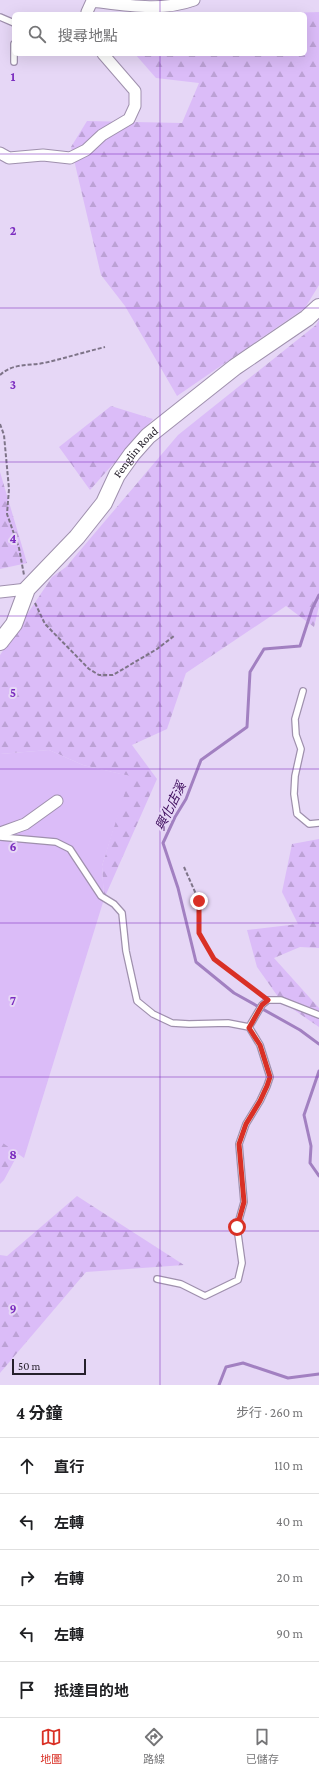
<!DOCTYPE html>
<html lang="zh-TW">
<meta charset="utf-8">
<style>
:root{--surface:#fff;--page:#f6f6f6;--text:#202124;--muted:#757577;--line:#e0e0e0;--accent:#d93025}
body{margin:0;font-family:"Crimson Pro","Noto Sans TC",serif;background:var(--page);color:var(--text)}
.scale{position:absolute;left:12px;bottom:10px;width:74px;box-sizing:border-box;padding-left:4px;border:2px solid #26202c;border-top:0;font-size:11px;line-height:14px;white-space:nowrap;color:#26202c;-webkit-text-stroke:3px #e6d7f6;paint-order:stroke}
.stop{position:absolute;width:12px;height:12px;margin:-9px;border:3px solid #d93025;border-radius:50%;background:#fff}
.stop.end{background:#d93025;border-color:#fff;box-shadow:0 1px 4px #0008}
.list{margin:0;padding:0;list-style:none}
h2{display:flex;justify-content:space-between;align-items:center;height:52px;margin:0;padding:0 16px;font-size:17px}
h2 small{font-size:13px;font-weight:400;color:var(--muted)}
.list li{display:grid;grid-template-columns:26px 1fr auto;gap:12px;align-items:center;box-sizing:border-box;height:56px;padding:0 16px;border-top:1px solid var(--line)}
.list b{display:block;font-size:15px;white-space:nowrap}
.list em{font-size:13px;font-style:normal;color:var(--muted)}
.icon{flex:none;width:22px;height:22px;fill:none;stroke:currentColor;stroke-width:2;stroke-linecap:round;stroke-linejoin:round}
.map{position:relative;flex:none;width:319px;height:1385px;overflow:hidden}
.search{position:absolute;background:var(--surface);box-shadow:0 4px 16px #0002;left:12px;right:12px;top:12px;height:44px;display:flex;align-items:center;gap:10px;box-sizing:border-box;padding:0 14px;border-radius:6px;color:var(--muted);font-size:15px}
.sheet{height:332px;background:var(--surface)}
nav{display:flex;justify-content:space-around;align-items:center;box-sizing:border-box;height:56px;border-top:1px solid var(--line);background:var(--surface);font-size:11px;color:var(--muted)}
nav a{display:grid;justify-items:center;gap:2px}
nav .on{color:var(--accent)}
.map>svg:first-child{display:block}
.forest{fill:url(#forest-firs)}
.green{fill:#dbbcf8}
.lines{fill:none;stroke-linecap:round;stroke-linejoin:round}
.stream{stroke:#a280c1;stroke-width:3}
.lane-casing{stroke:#9f90ad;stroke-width:8}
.street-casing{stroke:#9f90ad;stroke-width:13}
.secondary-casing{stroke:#9f90ad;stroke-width:18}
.path{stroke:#7e7488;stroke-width:2;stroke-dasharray:4 2;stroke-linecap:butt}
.lane{stroke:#fff;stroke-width:5.5}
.street{stroke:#fff;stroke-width:11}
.secondary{stroke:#fff;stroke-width:16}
.route{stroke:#d93025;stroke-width:5}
.grid{fill:none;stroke:#7b2cbf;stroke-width:1;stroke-opacity:0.55}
.labels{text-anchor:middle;stroke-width:4;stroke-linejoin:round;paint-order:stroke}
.street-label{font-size:12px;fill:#26202c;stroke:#e6d7f6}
.water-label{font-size:13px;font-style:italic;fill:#3c0a5b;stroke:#e6d7f6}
.grid-label{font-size:13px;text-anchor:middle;font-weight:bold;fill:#7b2cbf;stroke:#e6d7f6;stroke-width:4;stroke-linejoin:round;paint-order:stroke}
</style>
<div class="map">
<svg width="319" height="1385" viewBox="0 0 319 1385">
<defs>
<pattern id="forest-firs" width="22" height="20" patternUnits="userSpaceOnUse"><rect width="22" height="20" fill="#dbbcf8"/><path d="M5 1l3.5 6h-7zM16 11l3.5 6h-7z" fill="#bca1d5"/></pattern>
</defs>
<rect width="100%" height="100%" fill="#e6d7f6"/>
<!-- forest -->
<path class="forest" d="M 319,12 L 319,285 L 305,308 L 177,396 L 125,306 L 101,275 L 71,147 L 87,121 L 182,123 L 199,83 L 156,78 L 135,54 L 305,54 L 305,14 L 255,14 Z
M 319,320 L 319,606 L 314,627 L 286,606 L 186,673 L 167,729 L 132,745 L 157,779 L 104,899 L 102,866 L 129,776 L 83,765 L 49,750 L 0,754 L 0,655 L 52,577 L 66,567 L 178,435 L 316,325 Z
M 111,406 L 153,419 L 90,490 L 59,447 Z
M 0,472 L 27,563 L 0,569 Z
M 319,839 L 319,948 L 300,947 L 274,958 L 319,1008 L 319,1027 L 281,1001 L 257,967 L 247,930 L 298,924 L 282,892 L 292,844 Z
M 0,1139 L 19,1152 L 4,1180 L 0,1184 Z
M 77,1196 L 184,1265 L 86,1272 L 0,1373 L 0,1255 L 7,1256 Z"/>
<!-- green -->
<path class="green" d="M 49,750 L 83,765 L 130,776 L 102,866 L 104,899 L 24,1158 L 0,1141 L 0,754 Z"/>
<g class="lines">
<!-- stream -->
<path class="stream" d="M 319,595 L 312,609 L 300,646 L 264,649 L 250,672 L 247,727 L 201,760 L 186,799 L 175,817 L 163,843 L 178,888 L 196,962 L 234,993 L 300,1030 L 319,1044
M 319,1071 L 304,1115 L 311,1146 L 310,1163 L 319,1176
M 219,1385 L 226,1367 L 243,1363 L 288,1378 L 319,1374"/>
<defs>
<path id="lane" d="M 0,17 L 14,23
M 14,44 L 14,62
M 303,691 L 295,719 L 296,735 L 301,749 L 295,776 L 294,794 L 297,814 L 309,824 L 319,823
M 0,837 L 56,842 L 70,849 L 101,896 L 114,904 L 122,913 L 126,951 L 137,1001 L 153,1014 L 172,1023 L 189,1024 L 228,1023 L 249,1027 L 260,1045 L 270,1077 L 267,1086 L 260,1101 L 246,1124 L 239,1144 L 244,1202 L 237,1227 L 242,1263 L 238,1280 L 205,1296 L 181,1284 L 157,1279
M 249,1027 L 262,1005 L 268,1000 L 281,1000 L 319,1015"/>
<path id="street" d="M 88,14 L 87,12 L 92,1 C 125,5 161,12 194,0
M 0,153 L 9,158 L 43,155 L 70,158 L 86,150 L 102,135 L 129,119 L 135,106 L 135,91 L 103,54
M 0,592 L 27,589
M 0,833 L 25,824 L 57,801"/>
<g id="secondary">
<path id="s1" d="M 0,642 L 14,624 L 27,589 L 77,537 L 104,503 L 117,475 L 132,454 L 148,436 L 235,367 L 307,318 L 319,307"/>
</g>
</defs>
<!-- lane casing -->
<use href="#lane" class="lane-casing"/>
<!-- street casing -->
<use href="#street" class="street-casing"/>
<!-- secondary casing -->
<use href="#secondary" class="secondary-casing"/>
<!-- path -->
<path class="path" d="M 0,375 C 13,363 28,366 44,363 C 65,358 85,352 105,347
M 0,424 L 4,435 L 9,489 L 7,514 L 19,548 L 24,575
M 35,603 L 45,624 L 89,669 L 99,675 L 113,675 L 157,649 L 174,636
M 184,867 L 199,901 L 199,933 L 214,959 L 262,995"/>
<!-- lane -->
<use href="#lane" class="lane"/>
<!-- street -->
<use href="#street" class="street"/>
<!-- secondary -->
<use href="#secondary" class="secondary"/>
</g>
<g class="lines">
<!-- route -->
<path class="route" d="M 199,901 L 199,933 L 214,959 L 268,1000 L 262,1005 L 249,1028 L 260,1045 L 270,1077 L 267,1086 L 260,1101 L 246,1124 L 239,1144 L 244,1202 L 237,1227"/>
</g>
<!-- grid -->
<path class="grid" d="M 160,0 L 160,14M 160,54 L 160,1385M 0,154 L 319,154M 0,308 L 319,308M 0,462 L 319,462M 0,616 L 319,616M 0,769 L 319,769M 0,923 L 319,923M 0,1077 L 319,1077M 0,1231 L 319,1231"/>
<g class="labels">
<!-- street labels -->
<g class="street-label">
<text dy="4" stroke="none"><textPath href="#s1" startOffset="236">Fenglin Road</textPath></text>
</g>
<!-- water labels -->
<g class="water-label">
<text transform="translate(170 806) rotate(-64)" y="5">興化店溪</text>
</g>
</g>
<g class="grid-label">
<text x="13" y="81">1</text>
<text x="13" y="235">2</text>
<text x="13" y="389">3</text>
<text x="13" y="543">4</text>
<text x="13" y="697">5</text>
<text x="13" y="851">6</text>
<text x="13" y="1005">7</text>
<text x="13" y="1159">8</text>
<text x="13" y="1313">9</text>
</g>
</svg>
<div class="scale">50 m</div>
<div class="stop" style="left:237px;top:1227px"></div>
<div class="stop end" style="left:199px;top:901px"></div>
<div class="search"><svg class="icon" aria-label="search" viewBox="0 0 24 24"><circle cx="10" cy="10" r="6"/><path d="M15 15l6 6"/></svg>搜尋地點</div>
</div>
<section class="sheet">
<h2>4 分鐘<small>步行 · 260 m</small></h2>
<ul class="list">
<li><svg class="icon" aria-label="ahead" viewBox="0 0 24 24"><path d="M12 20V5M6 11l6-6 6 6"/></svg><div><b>直行</b></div><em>110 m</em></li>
<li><svg class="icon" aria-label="left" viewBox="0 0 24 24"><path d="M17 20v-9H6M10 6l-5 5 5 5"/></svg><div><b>左轉</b></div><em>40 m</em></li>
<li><svg class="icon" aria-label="right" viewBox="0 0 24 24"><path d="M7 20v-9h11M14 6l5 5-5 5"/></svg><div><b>右轉</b></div><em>20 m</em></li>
<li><svg class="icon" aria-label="left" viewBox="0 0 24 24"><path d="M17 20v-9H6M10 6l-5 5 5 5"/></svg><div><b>左轉</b></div><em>90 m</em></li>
<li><svg class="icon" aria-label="arrive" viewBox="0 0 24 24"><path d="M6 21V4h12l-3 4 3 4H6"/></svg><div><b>抵達目的地</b></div></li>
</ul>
</section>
<nav>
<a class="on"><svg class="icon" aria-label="map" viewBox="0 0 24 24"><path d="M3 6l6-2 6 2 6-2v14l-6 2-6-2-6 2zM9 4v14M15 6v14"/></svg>地圖</a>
<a><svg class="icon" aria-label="directions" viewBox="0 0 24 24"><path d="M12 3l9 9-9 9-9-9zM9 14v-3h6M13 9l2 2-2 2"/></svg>路線</a>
<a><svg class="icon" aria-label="saved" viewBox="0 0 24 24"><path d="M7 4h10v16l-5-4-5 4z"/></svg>已儲存</a>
</nav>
